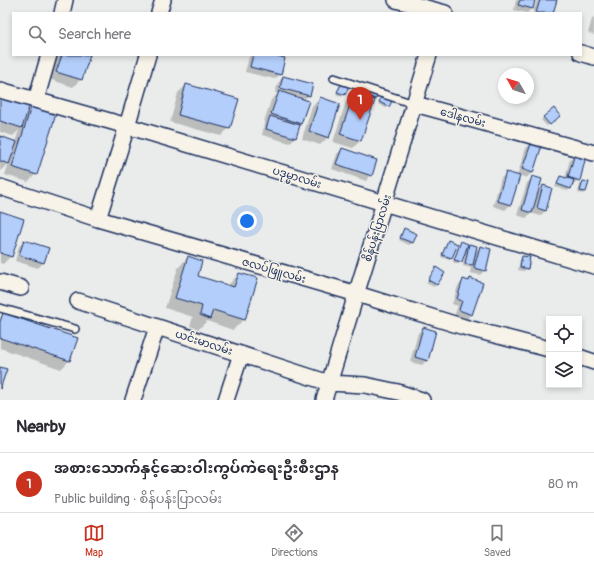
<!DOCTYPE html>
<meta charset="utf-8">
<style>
:root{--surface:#fff;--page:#f7f7f7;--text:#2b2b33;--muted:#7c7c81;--line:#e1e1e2;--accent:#c8321e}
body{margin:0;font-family:Pangolin,"Noto Sans Myanmar",sans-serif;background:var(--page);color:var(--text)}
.controls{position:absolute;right:12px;bottom:12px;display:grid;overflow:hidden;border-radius:0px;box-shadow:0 2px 6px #0003}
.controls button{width:36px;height:36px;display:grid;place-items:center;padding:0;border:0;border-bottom:1px solid var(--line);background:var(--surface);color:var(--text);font:20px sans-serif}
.compass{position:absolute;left:498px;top:68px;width:36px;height:36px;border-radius:50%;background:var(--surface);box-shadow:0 2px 6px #0003;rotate:309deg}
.you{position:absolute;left:247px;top:221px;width:14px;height:14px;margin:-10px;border:3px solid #fff;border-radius:50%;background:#1a73e8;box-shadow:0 0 0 6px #1a73e833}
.badge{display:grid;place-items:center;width:26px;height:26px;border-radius:50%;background:var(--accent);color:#fff;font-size:13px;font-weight:700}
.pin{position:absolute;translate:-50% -33px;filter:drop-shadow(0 1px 2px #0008)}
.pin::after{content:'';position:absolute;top:21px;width:14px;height:12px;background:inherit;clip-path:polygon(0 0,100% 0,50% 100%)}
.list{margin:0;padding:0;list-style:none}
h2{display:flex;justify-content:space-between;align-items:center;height:52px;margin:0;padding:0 16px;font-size:17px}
h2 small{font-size:13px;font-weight:400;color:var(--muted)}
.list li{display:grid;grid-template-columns:26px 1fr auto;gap:12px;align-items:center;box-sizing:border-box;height:60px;padding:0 16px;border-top:1px solid var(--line)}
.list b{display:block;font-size:15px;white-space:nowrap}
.list p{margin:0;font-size:13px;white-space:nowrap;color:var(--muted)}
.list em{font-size:13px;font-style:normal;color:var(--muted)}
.icon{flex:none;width:22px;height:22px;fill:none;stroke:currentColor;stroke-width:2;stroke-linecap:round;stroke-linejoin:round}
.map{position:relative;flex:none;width:594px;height:400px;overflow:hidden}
.search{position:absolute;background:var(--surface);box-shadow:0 2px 6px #0003;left:12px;right:12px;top:12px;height:44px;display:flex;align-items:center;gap:10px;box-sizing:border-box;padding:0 14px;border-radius:0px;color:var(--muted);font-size:15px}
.sheet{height:112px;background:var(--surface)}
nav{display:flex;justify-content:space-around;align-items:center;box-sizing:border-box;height:56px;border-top:1px solid var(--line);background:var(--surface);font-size:11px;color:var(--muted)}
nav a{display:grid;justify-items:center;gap:2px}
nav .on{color:var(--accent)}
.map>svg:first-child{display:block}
.shadow{fill:#0003}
.building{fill:#b4cefb;stroke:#1b2f5e}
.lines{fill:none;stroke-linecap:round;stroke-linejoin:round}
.service-casing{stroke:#1b2f5e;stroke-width:10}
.minor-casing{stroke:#1b2f5e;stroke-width:18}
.service{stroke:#f7f3e8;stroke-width:7}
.minor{stroke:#f7f3e8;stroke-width:15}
.labels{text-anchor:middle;stroke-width:3;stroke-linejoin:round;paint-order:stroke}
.street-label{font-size:11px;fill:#1b2f5e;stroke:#f7f3e8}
</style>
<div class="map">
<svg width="594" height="400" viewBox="0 0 594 400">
<rect width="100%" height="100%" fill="#eaecec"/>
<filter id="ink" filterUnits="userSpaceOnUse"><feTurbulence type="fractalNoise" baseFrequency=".025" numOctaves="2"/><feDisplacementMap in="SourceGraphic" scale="8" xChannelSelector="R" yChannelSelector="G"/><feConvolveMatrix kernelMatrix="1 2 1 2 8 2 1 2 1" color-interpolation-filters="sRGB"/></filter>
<g filter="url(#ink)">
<!-- shadow -->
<path class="shadow" d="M 516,0 L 534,0 L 532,8 L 527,13 L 514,10 Z
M 537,0 L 556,0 L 552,13 L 533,13 Z
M 594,18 L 594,35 L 588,33 L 592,19 Z
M 57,55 L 89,55 L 81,79 L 73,87 L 49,79 Z
M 251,55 L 270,55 L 280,74 L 275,79 L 245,72 L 249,57 Z
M 283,77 L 309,95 L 303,100 L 300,123 L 299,125 L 295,137 L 290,143 L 262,135 L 265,122 L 264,122 L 271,100 L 278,94 L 275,93 L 278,83 Z
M 342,84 L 344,94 L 342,97 L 336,94 L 339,86 Z
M 186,85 L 229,128 L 221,136 L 170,122 L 178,93 Z
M 366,90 L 375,98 L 373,100 L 361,140 L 353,148 L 333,142 L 346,102 L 354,94 L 362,96 L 363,92 Z
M 383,95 L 388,106 L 386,108 L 378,104 L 381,98 Z
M 0,96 L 26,114 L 32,108 L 36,174 L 28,182 L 5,175 L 9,163 L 0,171 L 0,137 L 15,142 L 19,130 L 13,136 L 0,132 Z
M 320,99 L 328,137 L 320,145 L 302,139 L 312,106 Z
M 544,117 L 557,118 L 547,126 L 541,120 Z
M 532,143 L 541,146 L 532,173 L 526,178 L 519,175 L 510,205 L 505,210 L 493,206 L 501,178 L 506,173 L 517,176 L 526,148 Z
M 342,149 L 371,175 L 366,181 L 332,169 L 337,154 Z
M 575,154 L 579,180 L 573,185 L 571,185 L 570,188 L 568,191 L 555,187 L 558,180 L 560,177 L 565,179 L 570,159 Z
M 533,177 L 537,193 L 543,187 L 545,211 L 540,216 L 531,213 L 526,218 L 517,215 L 527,183 Z
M 583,182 L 585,192 L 583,194 L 578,193 L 580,184 Z
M 0,212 L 11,256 L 3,264 L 0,263 Z
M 405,230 L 412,243 L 409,245 L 399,240 L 402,232 Z
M 25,241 L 48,249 L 43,263 L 38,268 L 15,261 L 19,246 Z
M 448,242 L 456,245 L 451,258 L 449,260 L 441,257 L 446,244 Z
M 462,242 L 461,261 L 458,264 L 453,262 L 459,245 Z
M 469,245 L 474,253 L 480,247 L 485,270 L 480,275 L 470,273 L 471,268 L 463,266 L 466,248 Z
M 188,257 L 196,276 L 228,286 L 229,284 L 239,274 L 244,319 L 233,330 L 207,321 L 199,329 L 190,326 L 193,317 L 165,308 L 178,268 Z
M 523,257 L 527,268 L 524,271 L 518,270 L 520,259 Z
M 434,271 L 443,273 L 434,287 L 426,283 Z
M 470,279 L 471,314 L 466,320 L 454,316 L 458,306 L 452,304 L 458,286 L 464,280 L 468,282 Z
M 3,314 L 69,361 L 61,369 L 0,348 L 0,318 Z
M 423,328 L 427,360 L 422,365 L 410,362 L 418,333 Z"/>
<!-- building -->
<path class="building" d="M 520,0 L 535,0 L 533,9 L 518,5 Z
M 540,0 L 557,0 L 553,13 L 536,13 Z
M 62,55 L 90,55 L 82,80 L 56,72 Z
M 253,55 L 274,55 L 285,58 L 281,75 L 250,67 Z
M 283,76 L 313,84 L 310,96 L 280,88 Z
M 342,83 L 349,86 L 345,95 L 337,92 Z
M 186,84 L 239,99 L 230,129 L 178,115 Z
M 366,89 L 378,93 L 376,99 L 364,95 Z
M 279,91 L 309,101 L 301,124 L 271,114 Z
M 354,93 L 375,100 L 361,141 L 340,134 Z
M 383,94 L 393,99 L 389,107 L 379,102 Z
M 0,95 L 30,104 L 22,128 L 0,121 Z
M 320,97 L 340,104 L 329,138 L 309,131 Z
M 31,107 L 56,114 L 37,175 L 12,167 Z
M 554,108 L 560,116 L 550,125 L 543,117 Z
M 270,116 L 300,125 L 296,138 L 266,129 Z
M 0,136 L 17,142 L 9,164 L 0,161 Z
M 532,141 L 542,145 L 533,173 L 522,169 Z
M 342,148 L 377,160 L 372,176 L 336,164 Z
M 575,153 L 586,156 L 580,181 L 568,177 Z
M 506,172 L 520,176 L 511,205 L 497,201 Z
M 532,176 L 542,179 L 532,213 L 522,210 Z
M 560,176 L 574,180 L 571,189 L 557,184 Z
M 583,181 L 589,182 L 586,192 L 580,191 Z
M 543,185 L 552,188 L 546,211 L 537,208 Z
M 0,211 L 24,219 L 12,257 L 0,253 Z
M 404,228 L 417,234 L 413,243 L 400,238 Z
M 24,240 L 49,248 L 44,263 L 19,255 Z
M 448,240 L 458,244 L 452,258 L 442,255 Z
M 461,241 L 468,244 L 462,262 L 454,260 Z
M 469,244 L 477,246 L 473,265 L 465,264 Z
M 480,246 L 491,249 L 486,271 L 474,268 Z
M 188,256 L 202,261 L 198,276 L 234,287 L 239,273 L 258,278 L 245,320 L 213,310 L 210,319 L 200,315 L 202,306 L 175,298 Z
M 522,256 L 530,257 L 528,269 L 520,267 Z
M 436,267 L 445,273 L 437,285 L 428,280 Z
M 470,278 L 483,283 L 472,315 L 459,310 L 462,301 L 457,299 L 463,279 L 469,281 Z
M 3,313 L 78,338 L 70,361 L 0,338 L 0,322 Z
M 423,327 L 436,331 L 428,361 L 415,357 Z
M 0,367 L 7,369 L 0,389 Z"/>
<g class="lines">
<defs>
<path id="service" d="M 334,78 L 414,104
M 0,308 L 75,329"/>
<path id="minor" d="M 396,0 L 445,13
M 62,13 L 65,0
M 159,13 L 163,0
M 581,53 L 594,57
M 0,90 L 127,126 L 594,266
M 36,100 L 49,55
M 415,104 L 594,153
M 0,187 L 98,219 L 357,294 L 464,327 L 549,349
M 98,219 L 127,126 L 148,55
M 0,282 L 21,288
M 78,301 L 329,383 L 365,385 L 398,392 L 422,400
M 579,357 L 594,362
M 133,400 L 157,327
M 226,400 L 241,354
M 324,400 L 429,55"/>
</defs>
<!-- service casing -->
<use href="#service" class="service-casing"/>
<!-- minor casing -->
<use href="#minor" class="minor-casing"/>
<!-- service -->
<use href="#service" class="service"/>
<!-- minor -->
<use href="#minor" class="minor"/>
</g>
</g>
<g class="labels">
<!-- street labels -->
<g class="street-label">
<text transform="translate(463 117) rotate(15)" y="4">ဒေါနလမ်း</text>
<text transform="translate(297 177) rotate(17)" y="4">ပဒုမ္မာလမ်း</text>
<text transform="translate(377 228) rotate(-73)" y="4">စိန်ပန်းပြာလမ်း</text>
<text transform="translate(274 270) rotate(16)" y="4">ဇလပ်ဖြူလမ်း</text>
<text transform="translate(204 342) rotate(18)" y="4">ယင်းမာလမ်း</text>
</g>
</g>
</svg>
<div class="controls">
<button><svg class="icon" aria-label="locate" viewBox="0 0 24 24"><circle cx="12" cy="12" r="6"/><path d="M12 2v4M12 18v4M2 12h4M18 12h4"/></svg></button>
<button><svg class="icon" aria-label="layers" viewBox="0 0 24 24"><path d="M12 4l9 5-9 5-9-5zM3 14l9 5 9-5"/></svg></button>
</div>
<svg class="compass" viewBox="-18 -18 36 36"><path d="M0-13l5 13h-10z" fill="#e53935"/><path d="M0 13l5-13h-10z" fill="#7c7c81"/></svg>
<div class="you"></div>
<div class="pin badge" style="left:360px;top:120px">1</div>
<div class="search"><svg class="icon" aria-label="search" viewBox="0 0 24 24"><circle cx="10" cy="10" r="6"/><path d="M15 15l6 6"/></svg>Search here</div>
</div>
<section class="sheet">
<h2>Nearby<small></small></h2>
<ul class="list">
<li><span class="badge">1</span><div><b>အစားသောက်နှင့်ဆေးဝါးကွပ်ကဲရေးဦးစီးဌာန</b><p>Public building · စိန်ပန်းပြာလမ်း</p></div><em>80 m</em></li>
</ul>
</section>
<nav>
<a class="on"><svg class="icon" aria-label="map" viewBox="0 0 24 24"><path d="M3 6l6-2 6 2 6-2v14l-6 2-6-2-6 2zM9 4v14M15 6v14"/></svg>Map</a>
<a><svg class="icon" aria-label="directions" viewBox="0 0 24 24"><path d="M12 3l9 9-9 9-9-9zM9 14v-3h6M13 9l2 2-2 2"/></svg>Directions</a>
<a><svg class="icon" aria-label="saved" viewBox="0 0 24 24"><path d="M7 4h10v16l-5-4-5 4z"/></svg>Saved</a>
</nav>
